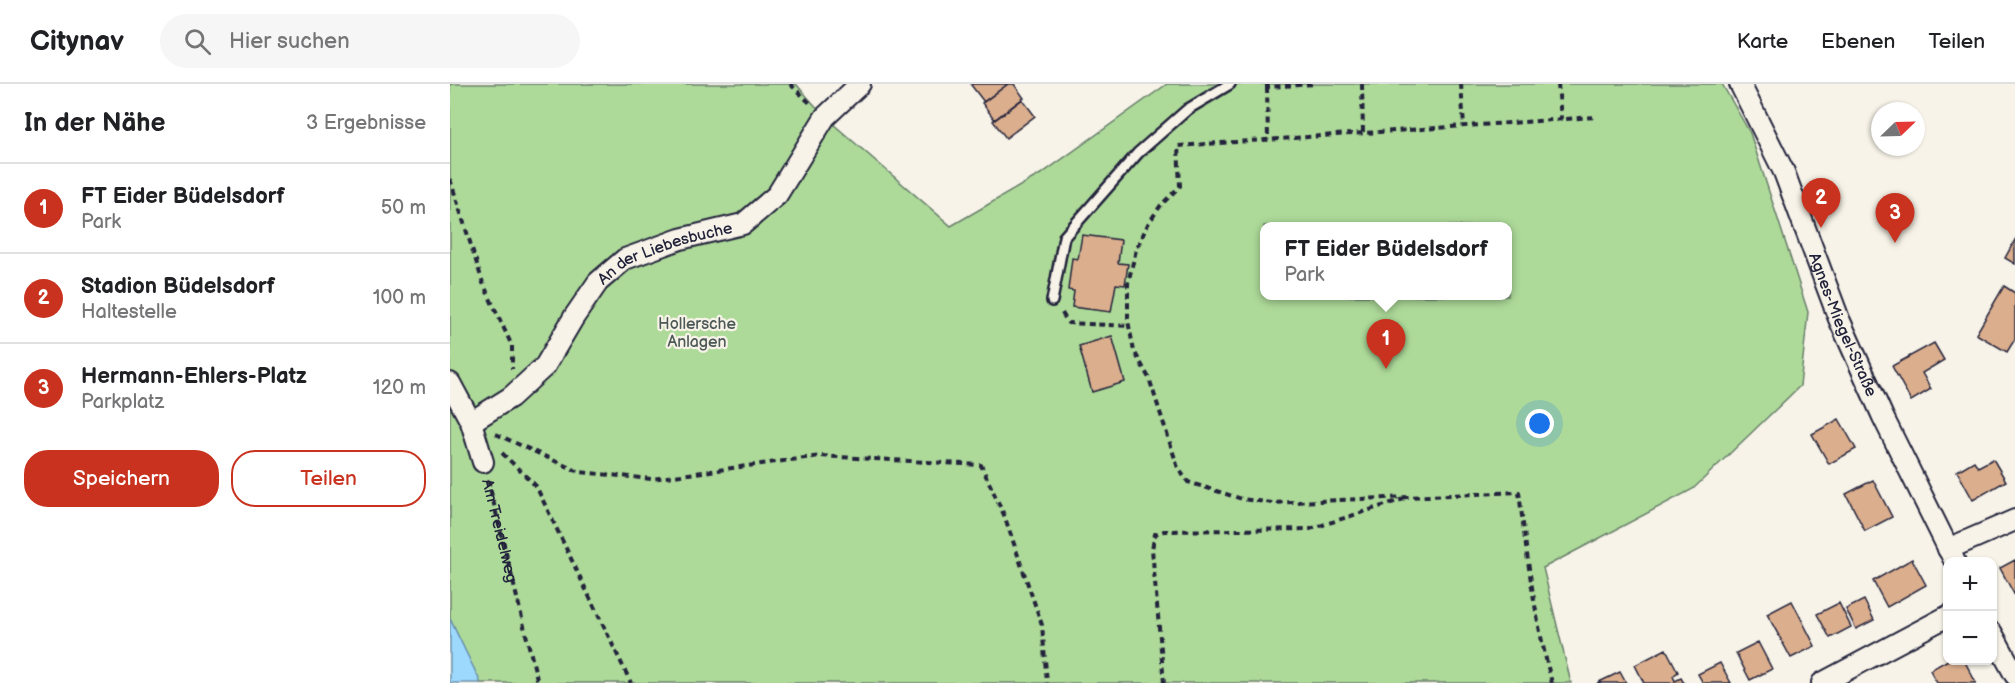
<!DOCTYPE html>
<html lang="de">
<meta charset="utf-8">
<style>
:root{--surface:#fff;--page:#f6f6f6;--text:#202124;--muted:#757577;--line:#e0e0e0;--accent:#c8321e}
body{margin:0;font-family:"Balsamiq Sans",sans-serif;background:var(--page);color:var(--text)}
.controls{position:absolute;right:18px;bottom:18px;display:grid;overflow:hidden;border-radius:12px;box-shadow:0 2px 4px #0004}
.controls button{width:54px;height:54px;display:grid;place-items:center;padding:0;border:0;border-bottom:2px solid var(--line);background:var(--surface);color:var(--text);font:30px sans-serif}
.compass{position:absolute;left:1421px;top:18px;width:54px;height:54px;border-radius:50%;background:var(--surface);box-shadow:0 2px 4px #0004;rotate:67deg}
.you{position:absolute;left:1090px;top:340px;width:21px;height:21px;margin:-15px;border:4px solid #fff;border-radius:50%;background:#1a73e8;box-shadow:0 0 0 9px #1a73e833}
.badge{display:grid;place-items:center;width:39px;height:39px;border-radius:50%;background:var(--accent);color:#fff;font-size:20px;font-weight:700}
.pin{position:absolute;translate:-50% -50px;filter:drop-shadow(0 2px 3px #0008)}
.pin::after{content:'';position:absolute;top:32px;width:21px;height:18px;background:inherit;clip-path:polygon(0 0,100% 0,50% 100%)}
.popup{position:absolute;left:810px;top:138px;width:252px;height:78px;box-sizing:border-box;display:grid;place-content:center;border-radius:12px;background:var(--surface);filter:drop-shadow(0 2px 4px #0005);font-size:20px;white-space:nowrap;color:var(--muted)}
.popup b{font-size:22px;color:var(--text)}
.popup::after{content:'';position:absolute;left:50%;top:100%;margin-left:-12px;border:12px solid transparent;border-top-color:var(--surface)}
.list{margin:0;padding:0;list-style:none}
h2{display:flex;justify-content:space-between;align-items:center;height:78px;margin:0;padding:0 24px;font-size:26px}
h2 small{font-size:20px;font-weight:400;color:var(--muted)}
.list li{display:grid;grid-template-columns:39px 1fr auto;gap:18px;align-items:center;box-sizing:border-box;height:90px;padding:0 24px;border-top:2px solid var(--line)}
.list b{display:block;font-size:22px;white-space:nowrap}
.list p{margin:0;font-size:20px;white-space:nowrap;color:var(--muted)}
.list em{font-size:20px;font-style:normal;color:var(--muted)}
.actions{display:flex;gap:12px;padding:18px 24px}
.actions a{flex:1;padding:14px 0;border:2px solid var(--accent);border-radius:24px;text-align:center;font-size:21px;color:var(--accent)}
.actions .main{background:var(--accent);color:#fff}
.icon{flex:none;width:33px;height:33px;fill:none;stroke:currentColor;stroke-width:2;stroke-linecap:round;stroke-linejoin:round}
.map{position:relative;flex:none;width:1565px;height:599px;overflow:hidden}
header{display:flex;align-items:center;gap:36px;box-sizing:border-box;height:84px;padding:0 30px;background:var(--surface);border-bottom:2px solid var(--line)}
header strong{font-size:28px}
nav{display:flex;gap:33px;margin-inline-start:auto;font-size:21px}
.search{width:420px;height:54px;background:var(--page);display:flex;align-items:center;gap:15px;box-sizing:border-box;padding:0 21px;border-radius:33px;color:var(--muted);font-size:22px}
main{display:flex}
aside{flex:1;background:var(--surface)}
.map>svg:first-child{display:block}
.green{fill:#adda99;stroke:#687e6a;stroke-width:1.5;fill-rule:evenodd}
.water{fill:#9cd9fd;stroke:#6b90af;stroke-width:1.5}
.building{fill:#dbae8d;stroke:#22223b;stroke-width:1.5}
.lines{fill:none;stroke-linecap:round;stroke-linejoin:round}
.lane-casing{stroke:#22223b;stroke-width:14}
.street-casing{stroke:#22223b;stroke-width:24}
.path{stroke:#22223b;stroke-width:4;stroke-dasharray:6 4.5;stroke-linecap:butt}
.lane{stroke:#f7f3e8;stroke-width:9}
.street{stroke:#f7f3e8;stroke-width:20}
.labels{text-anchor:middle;stroke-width:4.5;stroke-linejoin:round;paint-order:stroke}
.street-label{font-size:16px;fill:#22223b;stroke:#f7f3e8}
.park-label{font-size:16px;fill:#4c5957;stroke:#f7f3e8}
</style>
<header>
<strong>Citynav</strong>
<div class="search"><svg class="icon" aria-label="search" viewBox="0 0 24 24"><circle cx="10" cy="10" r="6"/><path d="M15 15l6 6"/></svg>Hier suchen</div>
<nav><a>Karte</a><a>Ebenen</a><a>Teilen</a></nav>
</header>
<main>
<aside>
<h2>In der Nähe<small>3 Ergebnisse</small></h2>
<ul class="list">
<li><span class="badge">1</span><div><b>FT Eider Büdelsdorf</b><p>Park</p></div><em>50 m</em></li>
<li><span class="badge">2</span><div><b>Stadion Büdelsdorf</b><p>Haltestelle</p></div><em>100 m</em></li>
<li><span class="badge">3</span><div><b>Hermann-Ehlers-Platz</b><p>Parkplatz</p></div><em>120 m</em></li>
</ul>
<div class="actions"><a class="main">Speichern</a><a>Teilen</a></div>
</aside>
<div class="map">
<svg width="1565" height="599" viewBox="0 0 1565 599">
<rect width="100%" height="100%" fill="#f7f3e8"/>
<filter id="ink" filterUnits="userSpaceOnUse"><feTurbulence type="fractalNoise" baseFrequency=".0167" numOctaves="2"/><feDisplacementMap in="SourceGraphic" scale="12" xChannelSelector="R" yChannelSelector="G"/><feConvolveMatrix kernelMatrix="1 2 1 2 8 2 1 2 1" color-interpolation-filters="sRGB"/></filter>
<g filter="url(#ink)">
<!-- green -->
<path class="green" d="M 0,0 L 346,0 L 375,33 L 501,142 L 594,88 L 717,0 L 1272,0 L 1300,49 L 1358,228 L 1350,302 L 1243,405 L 1093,484 L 1121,599 L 30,599 L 0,535 ZM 814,142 L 1058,142 L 1058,212 L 814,212 Z"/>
<!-- water -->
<path class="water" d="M 0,535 L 30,597 L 30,599 L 0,599 Z"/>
<!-- building -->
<path class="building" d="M 523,0 L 558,0 L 534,18 L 521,1 Z
M 558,0 L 564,0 L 574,14 L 545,36 L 532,19 Z
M 572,15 L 585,32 L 556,54 L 543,37 Z
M 632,151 L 671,156 L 668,179 L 678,180 L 675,201 L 666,200 L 661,228 L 622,223 L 624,207 L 618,206 L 622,174 L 628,175 Z
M 1565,156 L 1565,180 L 1555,174 Z
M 1554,202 L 1565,209 L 1565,255 L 1557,268 L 1526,250 Z
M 662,252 L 675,298 L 642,308 L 629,262 Z
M 1484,259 L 1494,276 L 1472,289 L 1481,305 L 1461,317 L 1442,282 Z
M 1389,335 L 1406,365 L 1379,380 L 1362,350 Z
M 1543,375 L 1556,397 L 1523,416 L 1507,387 L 1524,377 L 1528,383 Z
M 1423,396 L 1442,433 L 1415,447 L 1396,410 Z
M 1462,475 L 1476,501 L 1437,523 L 1423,497 Z
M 1565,476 L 1565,512 L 1550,484 Z
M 1414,516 L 1424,536 L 1406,545 L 1396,525 Z
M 1342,517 L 1365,562 L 1341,574 L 1317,530 Z
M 1389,519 L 1401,543 L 1380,554 L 1367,530 Z
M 1308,558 L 1322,585 L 1300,596 L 1286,569 Z
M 1216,565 L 1228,588 L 1223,592 L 1225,597 L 1231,594 L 1234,599 L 1194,599 L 1185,581 Z
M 1498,576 L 1514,576 L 1526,599 L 1487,599 L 1480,586 Z
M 1270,579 L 1281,599 L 1253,599 L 1248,590 Z
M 1170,588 L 1176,599 L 1147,599 Z"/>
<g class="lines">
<defs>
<path id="lane" d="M 602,217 L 614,153 L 688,69 L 738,25 L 780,0"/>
<g id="street">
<path id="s2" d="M 1290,0 L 1334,88 L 1389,235 L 1433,333 L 1505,478"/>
<path d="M 0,299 L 21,338 L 33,378"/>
<path id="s3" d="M 21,338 L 61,313 L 95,282 L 124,233 L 148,198 L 175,175 L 230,155 L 293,140 L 327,111 L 375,33 L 410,0"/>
<path d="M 1498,465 L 1565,436"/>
<path d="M 1542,549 L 1565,591"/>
<path d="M 1372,599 L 1498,532"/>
</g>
</defs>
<!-- lane casing -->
<use href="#lane" class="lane-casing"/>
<!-- street casing -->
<use href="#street" class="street-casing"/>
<!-- path -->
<g class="path">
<path d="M 340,0 L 361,20"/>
<path d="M 817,0 L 817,3 L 864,0"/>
<path d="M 912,0 L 913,50"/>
<path d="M 1011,0 L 1014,43"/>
<path d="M 1108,0 L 1111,35"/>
<path d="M 817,3 L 818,56"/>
<path d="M 0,95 L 33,199 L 62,262 L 62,285"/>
<path d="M 612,229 L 618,239 L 679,242"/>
<path d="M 46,350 L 129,388 L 202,395 L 370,372 L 531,381 L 554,431 L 592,541 L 597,599"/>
<path d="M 52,369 L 86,402 L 181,599"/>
<path id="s1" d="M 38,396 L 88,599"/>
<path d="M 714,599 L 702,465 L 705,450 L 714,447 L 860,445 L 954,415"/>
<path d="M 1102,599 C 1085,536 1077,473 1069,408 L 823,419 L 792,415 L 738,398 L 728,384 L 699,294 L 684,267 L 678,237 L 678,199 L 686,166 L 698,140 L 711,121 L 730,102 L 728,62 L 1145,33"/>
</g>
<!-- lane -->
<use href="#lane" class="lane"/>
<!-- street -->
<use href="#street" class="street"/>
</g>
</g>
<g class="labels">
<!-- street labels -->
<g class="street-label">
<text dy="6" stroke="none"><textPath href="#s3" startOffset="267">An der Liebesbuche</textPath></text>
<text dy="6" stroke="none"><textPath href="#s2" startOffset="262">Agnes-Miegel-Straße</textPath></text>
<text dy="6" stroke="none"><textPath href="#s1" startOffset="52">Am Treidelweg</textPath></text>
</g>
<!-- park labels -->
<g class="park-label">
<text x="247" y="245">Hollersche<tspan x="247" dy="18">Anlagen</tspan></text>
</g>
</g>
</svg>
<div class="controls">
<button>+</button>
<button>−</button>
</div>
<svg class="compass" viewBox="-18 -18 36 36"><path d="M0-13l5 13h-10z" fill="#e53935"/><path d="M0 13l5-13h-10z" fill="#757577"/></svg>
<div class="you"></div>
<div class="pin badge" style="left:936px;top:285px">1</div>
<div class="popup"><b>FT Eider Büdelsdorf</b>Park</div>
<div class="pin badge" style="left:1371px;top:144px">2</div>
<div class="pin badge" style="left:1445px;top:159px">3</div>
</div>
</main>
